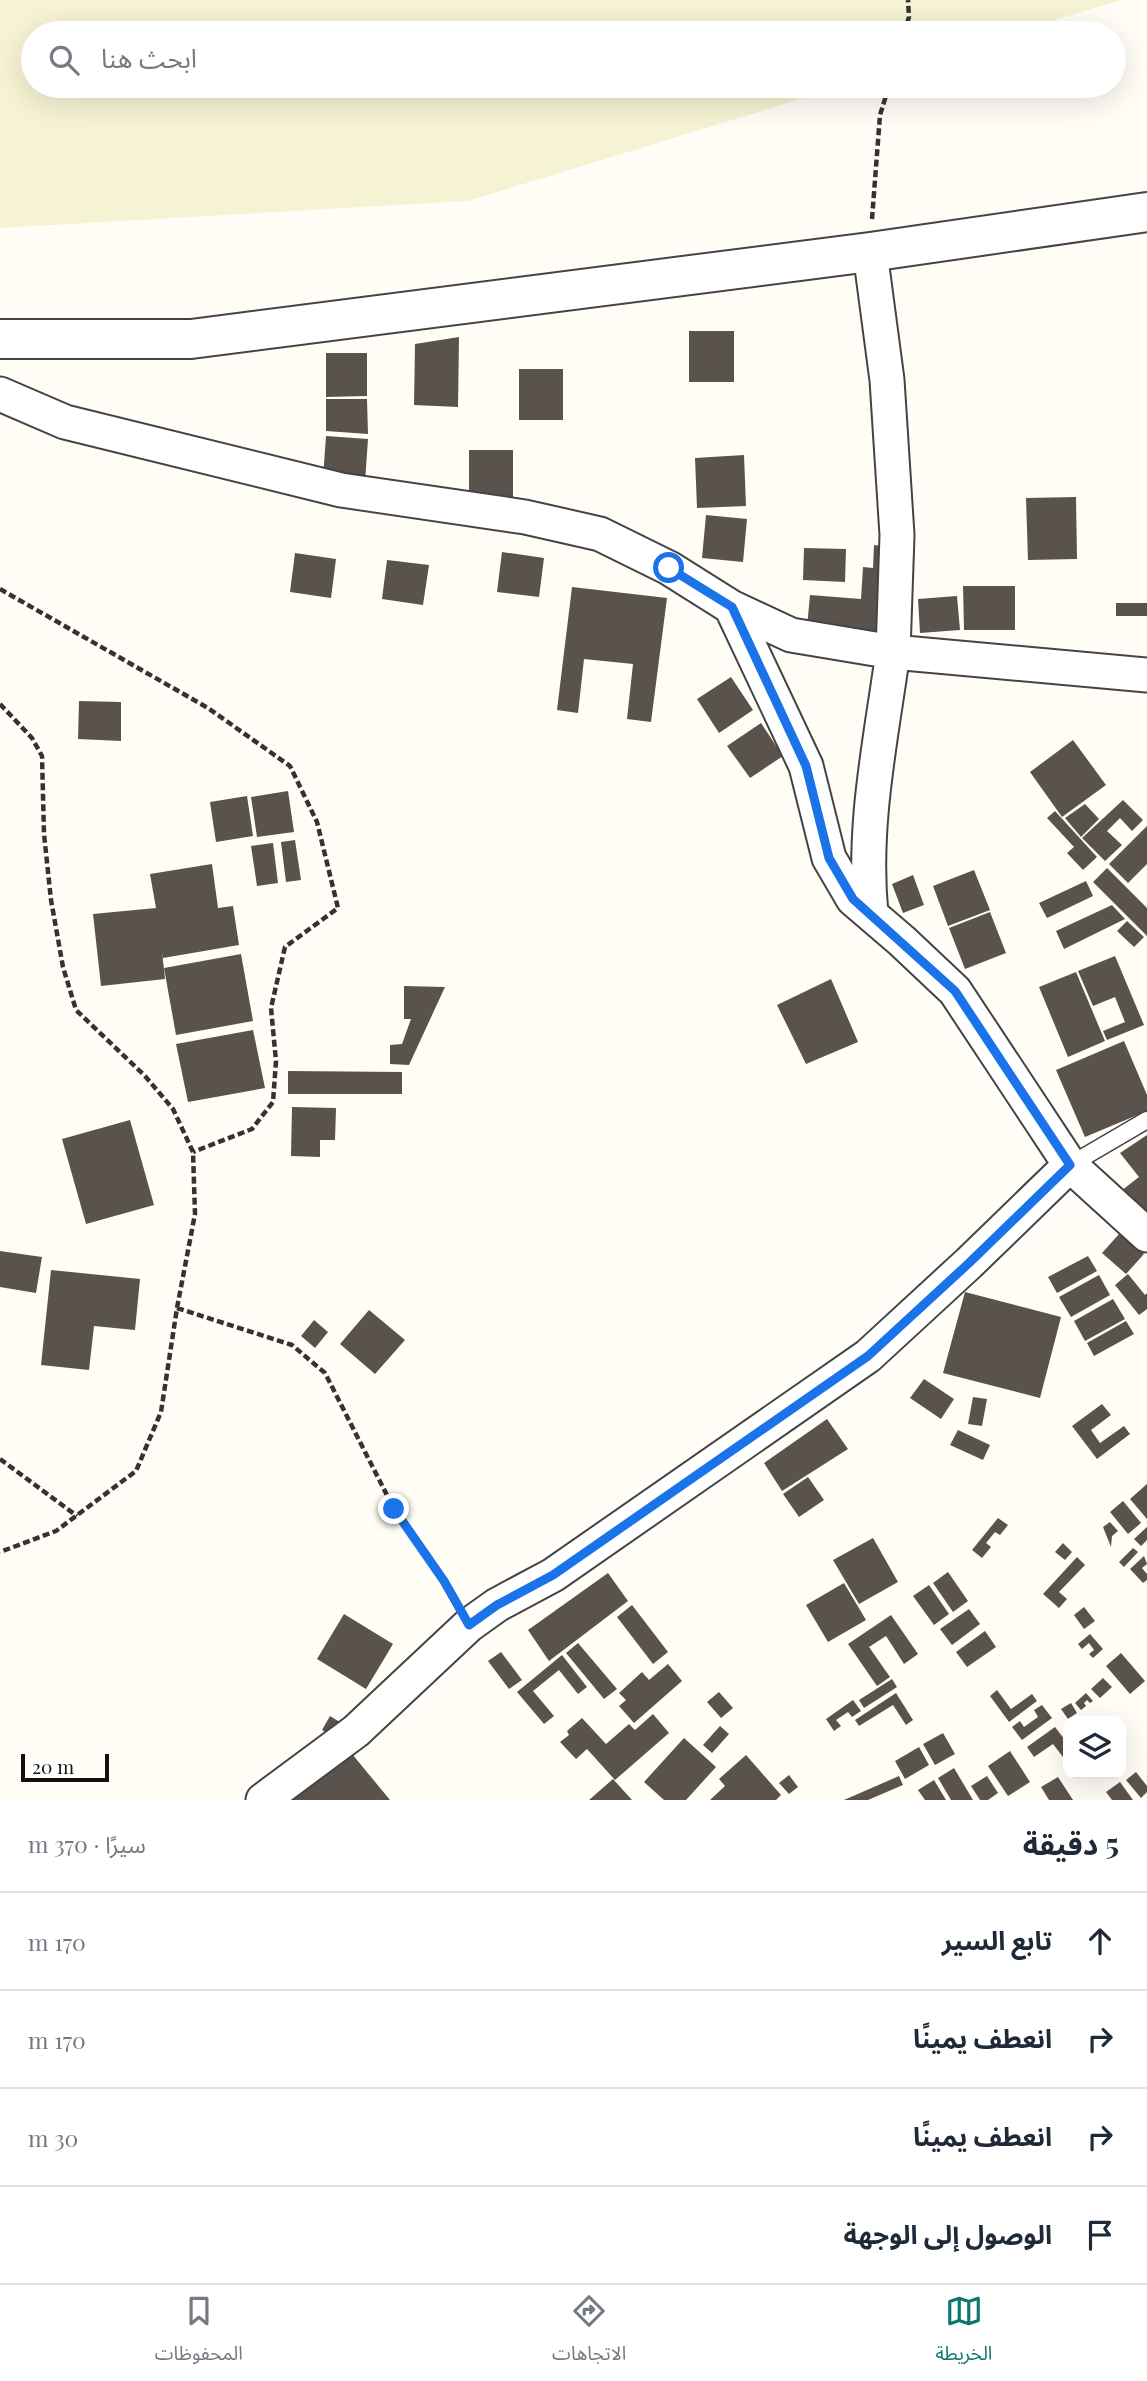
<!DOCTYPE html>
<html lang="ar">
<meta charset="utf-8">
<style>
:root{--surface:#fff;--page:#f6f6f7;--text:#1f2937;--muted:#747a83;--line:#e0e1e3;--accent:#0f766e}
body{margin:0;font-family:"Playfair Display","Noto Sans Arabic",serif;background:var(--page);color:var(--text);direction:rtl}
.controls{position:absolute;right:21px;bottom:21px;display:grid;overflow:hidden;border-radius:14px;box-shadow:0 7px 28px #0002}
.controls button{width:63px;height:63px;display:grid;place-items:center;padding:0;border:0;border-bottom:2px solid var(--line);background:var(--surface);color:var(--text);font:35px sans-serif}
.scale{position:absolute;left:21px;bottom:18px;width:88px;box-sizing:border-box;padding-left:7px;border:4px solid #111;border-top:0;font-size:19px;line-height:24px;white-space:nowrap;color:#111;-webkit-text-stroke:5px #fff;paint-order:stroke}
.stop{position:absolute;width:21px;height:21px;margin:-16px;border:5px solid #1a73e8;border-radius:50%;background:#fff}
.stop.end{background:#1a73e8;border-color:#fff;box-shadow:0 2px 7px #0008}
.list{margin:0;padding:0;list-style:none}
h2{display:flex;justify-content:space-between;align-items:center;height:91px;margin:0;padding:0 28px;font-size:30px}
h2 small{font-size:23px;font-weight:400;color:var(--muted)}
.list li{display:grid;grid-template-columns:46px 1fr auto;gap:21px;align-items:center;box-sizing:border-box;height:98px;padding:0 28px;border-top:2px solid var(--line)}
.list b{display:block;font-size:26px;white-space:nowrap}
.list em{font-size:23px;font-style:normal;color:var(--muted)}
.icon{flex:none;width:38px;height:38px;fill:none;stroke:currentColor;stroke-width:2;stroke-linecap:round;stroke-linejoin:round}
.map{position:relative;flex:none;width:1147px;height:1800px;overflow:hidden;direction:ltr}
.search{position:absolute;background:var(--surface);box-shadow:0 7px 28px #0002;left:21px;right:21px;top:21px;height:77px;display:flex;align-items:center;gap:18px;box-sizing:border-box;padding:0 24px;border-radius:38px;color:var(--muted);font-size:26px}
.sheet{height:483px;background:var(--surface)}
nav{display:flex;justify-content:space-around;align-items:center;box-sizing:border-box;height:98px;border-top:2px solid var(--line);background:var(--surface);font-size:19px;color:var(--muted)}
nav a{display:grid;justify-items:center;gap:4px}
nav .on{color:var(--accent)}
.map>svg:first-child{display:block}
.farmland{fill:#f6f3d4}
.building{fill:#5a524d}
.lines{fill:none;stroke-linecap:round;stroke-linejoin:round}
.service-casing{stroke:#444;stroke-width:19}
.minor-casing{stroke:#444;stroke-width:37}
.tertiary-casing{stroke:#444;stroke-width:42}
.path{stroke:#333;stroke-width:4.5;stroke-dasharray:7 3.5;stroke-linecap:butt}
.service{stroke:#fff;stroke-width:16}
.minor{stroke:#fff;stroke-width:33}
.tertiary{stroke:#fff;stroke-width:38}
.route{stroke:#1a73e8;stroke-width:9}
</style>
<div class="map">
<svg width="1147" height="1800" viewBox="0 0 1147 1800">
<rect width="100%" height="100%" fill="#fffdf5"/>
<!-- farmland -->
<path class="farmland" d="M 0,0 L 1121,0 L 1013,33 L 33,33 L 33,86 L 843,86 L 468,201 L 0,228 Z"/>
<!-- building -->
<path class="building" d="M 689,331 L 734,331 L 734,382 L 689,382 Z
M 459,337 L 458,407 L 414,405 L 415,344 Z
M 326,353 L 367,353 L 367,396 L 326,397 Z
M 519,369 L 563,369 L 563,420 L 519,420 Z
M 326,399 L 367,399 L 368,434 L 326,431 Z
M 326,436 L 368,439 L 365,482 L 323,478 Z
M 469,450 L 513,450 L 513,501 L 469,501 Z
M 744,455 L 746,506 L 697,508 L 695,458 Z
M 1076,497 L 1077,559 L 1028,560 L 1026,498 Z
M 706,515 L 747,519 L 743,562 L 702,558 Z
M 874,545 L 883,546 L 876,632 L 807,627 L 810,595 L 861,599 L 863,567 L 873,568 Z
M 804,548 L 846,549 L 845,582 L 803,580 Z
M 502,552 L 544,558 L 539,597 L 497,592 Z
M 295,553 L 336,559 L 331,598 L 290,592 Z
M 387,560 L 429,565 L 423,605 L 382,599 Z
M 963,586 L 1015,586 L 1015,630 L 964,630 Z
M 572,587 L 667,598 L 651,722 L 627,719 L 633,664 L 584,659 L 578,713 L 557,710 Z
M 957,596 L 960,630 L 920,633 L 918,599 Z
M 1116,603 L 1147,603 L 1147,616 L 1116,616 Z
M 731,677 L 753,710 L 719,733 L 697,699 Z
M 79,701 L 121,702 L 121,741 L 78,739 Z
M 761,723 L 783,756 L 750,778 L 727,746 Z
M 1073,740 L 1106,785 L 1062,817 L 1030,772 Z
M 288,791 L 294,832 L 257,837 L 251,797 Z
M 247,796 L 253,836 L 216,842 L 210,802 Z
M 1123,800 L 1143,820 L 1132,831 L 1120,818 L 1107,831 L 1122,845 L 1105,861 L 1082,838 Z
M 1085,804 L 1099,819 L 1081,837 L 1065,818 Z
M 1055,811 L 1097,857 L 1083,870 L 1067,853 L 1074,847 L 1047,818 Z
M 1147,826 L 1147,864 L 1128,883 L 1109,864 Z
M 295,840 L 301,880 L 286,882 L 281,842 Z
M 273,843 L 278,883 L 257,886 L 251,846 Z
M 212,864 L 218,908 L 233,906 L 239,945 L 163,958 L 162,951 L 165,979 L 101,986 L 93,914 L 156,908 L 150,874 Z
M 1107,868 L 1147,908 L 1147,936 L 1093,882 Z
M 974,870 L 990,910 L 948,926 L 933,886 Z
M 913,875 L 924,905 L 903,913 L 892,884 Z
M 1086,881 L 1093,896 L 1047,918 L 1039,903 Z
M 1112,905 L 1125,919 L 1064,949 L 1056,931 Z
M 990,912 L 1006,953 L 965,969 L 949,928 Z
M 1127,921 L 1144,937 L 1134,947 L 1117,931 Z
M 241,954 L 253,1021 L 176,1035 L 164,968 Z
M 1115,956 L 1144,1025 L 1107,1040 L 1103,1031 L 1125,1022 L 1115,997 L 1093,1006 L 1078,971 Z
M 1076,972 L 1105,1041 L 1068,1057 L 1039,987 Z
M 831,979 L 858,1042 L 806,1064 L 777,1005 Z
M 404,986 L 445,987 L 409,1065 L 390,1064 L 390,1045 L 402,1044 L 411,1019 L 404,1019 Z
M 253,1030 L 265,1088 L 188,1102 L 176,1044 Z
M 1124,1041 L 1147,1095 L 1147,1111 L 1085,1137 L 1056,1070 Z
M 288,1071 L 402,1072 L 402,1094 L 288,1094 Z
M 292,1107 L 336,1108 L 335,1140 L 320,1140 L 320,1157 L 291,1156 Z
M 130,1120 L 154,1205 L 86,1224 L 62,1139 Z
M 1147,1135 L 1147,1221 L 1117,1194 L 1139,1177 L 1120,1153 Z
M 1120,1233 L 1144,1254 L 1126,1274 L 1102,1253 Z
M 0,1251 L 42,1257 L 36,1293 L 0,1287 Z
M 1088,1256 L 1097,1271 L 1057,1293 L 1048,1277 Z
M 51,1270 L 140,1279 L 135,1330 L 94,1326 L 89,1370 L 41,1365 Z
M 1128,1274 L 1145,1295 L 1147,1293 L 1147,1309 L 1139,1315 L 1115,1285 Z
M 1099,1275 L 1110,1295 L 1071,1317 L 1059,1297 Z
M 965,1292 L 1061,1317 L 1040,1398 L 943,1373 Z
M 1113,1299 L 1125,1319 L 1085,1341 L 1074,1321 Z
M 369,1310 L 405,1340 L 375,1374 L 340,1344 Z
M 314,1320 L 328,1332 L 315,1348 L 301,1336 Z
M 1126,1321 L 1134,1334 L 1094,1356 L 1087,1343 Z
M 924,1379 L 954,1399 L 941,1419 L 910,1398 Z
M 973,1397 L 987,1399 L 982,1426 L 968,1424 Z
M 1102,1404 L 1111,1415 L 1091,1430 L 1100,1443 L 1124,1426 L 1130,1434 L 1097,1459 L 1072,1426 Z
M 827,1419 L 848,1449 L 782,1491 L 764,1463 Z
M 958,1430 L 990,1445 L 983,1460 L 950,1445 Z
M 808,1477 L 824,1500 L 799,1517 L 783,1494 Z
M 1147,1484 L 1147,1519 L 1130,1499 Z
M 1123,1501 L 1141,1523 L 1128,1534 L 1110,1512 Z
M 998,1518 L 1008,1525 L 1000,1535 L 995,1532 L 986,1543 L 991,1547 L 982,1558 L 972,1550 Z
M 1110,1522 L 1118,1531 L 1112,1536 L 1111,1547 L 1103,1527 Z
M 1147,1527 L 1147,1540 L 1141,1546 L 1134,1539 Z
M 873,1538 L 898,1582 L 859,1604 L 833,1560 Z
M 1063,1543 L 1072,1552 L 1065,1560 L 1055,1552 Z
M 1133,1548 L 1138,1552 L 1124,1567 L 1119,1562 Z
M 1144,1556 L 1147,1564 L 1142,1568 L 1147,1574 L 1147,1580 L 1143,1583 L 1130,1569 Z
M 1077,1557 L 1085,1565 L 1059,1592 L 1067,1599 L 1059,1608 L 1043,1594 Z
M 948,1572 L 968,1601 L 953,1612 L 933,1583 Z
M 608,1573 L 628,1601 L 549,1661 L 528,1630 Z
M 844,1583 L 866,1620 L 828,1642 L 806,1605 Z
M 929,1585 L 949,1614 L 934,1625 L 913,1596 Z
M 632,1605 L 668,1652 L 653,1664 L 617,1617 Z
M 1084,1607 L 1095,1621 L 1084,1629 L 1074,1615 Z
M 969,1609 L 980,1624 L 952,1645 L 940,1629 Z
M 344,1614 L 393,1644 L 366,1689 L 317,1659 Z
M 891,1615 L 918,1654 L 904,1664 L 886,1636 L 869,1647 L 890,1677 L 877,1686 L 848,1644 Z
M 985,1631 L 996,1647 L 967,1667 L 956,1652 Z
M 1090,1634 L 1103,1649 L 1093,1658 L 1089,1654 L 1094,1650 L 1089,1643 L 1082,1649 L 1078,1644 Z
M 578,1643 L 617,1689 L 604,1699 L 566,1653 Z
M 501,1652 L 522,1680 L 509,1689 L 488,1661 Z
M 1121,1653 L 1145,1681 L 1130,1694 L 1106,1666 Z
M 562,1655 L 587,1687 L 578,1694 L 559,1670 L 533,1691 L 554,1716 L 544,1724 L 517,1692 Z
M 668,1664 L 682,1681 L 634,1723 L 619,1706 L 626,1700 L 619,1693 L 642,1672 L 649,1680 Z
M 1103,1678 L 1112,1687 L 1100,1698 L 1091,1689 Z
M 892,1679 L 897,1687 L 864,1708 L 859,1700 Z
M 997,1690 L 1011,1709 L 1032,1694 L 1037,1701 L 1009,1722 L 990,1696 Z
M 719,1692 L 733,1708 L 721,1718 L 707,1702 Z
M 896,1693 L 913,1720 L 906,1725 L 893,1705 L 859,1726 L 855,1720 Z
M 1086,1693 L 1093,1701 L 1090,1703 L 1087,1700 L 1084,1703 L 1086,1706 L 1081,1710 L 1075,1703 Z
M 853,1700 L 861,1711 L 852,1717 L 848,1712 L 836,1720 L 841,1726 L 834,1731 L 826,1719 Z
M 1071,1703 L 1077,1713 L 1068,1719 L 1061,1709 Z
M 1042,1705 L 1052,1718 L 1022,1740 L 1012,1727 L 1020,1721 L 1024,1727 L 1038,1717 L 1034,1710 Z
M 653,1714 L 669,1733 L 615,1780 L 587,1749 L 576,1759 L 560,1742 L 569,1735 L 567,1731 L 582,1718 L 606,1744 L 629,1724 L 635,1730 Z
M 330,1716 L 343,1724 L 335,1738 L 322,1730 Z
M 720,1726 L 729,1734 L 712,1753 L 703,1745 Z
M 1055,1727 L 1068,1744 L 1068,1753 L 1063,1757 L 1053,1744 L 1034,1757 L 1027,1747 Z
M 943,1733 L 955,1754 L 935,1765 L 923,1744 Z
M 684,1738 L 716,1767 L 686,1800 L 664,1800 L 644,1782 Z
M 343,1743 L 390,1800 L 274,1800 Z
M 919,1747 L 929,1765 L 905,1779 L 895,1761 Z
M 1010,1751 L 1030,1782 L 1008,1796 L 988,1766 Z
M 746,1755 L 781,1795 L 776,1800 L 710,1800 L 725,1786 L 719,1779 Z
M 954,1768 L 973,1800 L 951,1800 L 938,1778 Z
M 1136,1772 L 1147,1786 L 1147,1792 L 1141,1798 L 1126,1780 Z
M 789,1775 L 798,1787 L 789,1794 L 779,1783 Z
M 899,1776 L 903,1785 L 868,1800 L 844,1800 Z
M 987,1776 L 998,1793 L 988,1800 L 980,1800 L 971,1786 Z
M 1058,1777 L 1073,1800 L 1049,1800 L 1041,1787 Z
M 613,1779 L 632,1800 L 589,1800 Z
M 934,1780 L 946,1800 L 925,1800 L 918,1790 Z
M 1120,1782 L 1133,1800 L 1112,1800 L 1106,1792 Z"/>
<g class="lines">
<defs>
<path id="service" d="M 1070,1165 L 1147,1120"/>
<path id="minor" d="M 0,394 L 65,422 L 341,490 L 525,517 L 600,534 L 669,568 L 731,607 L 791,635 L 893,652 L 897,535 L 887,380 L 870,252
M 871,914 C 862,826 881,739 893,652 L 1147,675
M 1070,1165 L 1147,1235
M 263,1800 L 356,1731 L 469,1625 L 497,1605 L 553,1575 L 868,1356 L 969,1263 L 1070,1165 L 955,991 L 902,941 L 853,899 L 829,858 L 806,766 L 731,607"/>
<path id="tertiary" d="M 0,339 L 191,339 L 870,252 L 1147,212"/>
</defs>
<!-- service casing -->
<use href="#service" class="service-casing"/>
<!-- minor casing -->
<use href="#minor" class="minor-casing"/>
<!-- tertiary casing -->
<use href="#tertiary" class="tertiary-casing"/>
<!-- path -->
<path class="path" d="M 904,33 L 909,17 L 908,0
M 872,219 L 880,115 L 889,86
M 0,589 L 208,708 L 290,766 L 317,822 L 338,908 L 285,947 L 271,1008 L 276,1061 L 273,1102 L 252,1129 L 193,1152
M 0,704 L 32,738 L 42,756 L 44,834 L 51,900 L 63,967 L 76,1010 L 145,1076 L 173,1109 L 193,1152 L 195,1214 L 177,1308 L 161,1412 L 136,1471 L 56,1531 L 0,1552
M 177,1308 L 292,1345 L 325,1373 L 394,1509 L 445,1581 L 455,1600
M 0,1459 L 77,1516"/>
<!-- service -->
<use href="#service" class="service"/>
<!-- minor -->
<use href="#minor" class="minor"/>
<!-- tertiary -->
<use href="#tertiary" class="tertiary"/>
</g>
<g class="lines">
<!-- route -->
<path class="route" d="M 394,1509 L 444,1581 L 469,1625 L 497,1605 L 553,1575 L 868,1356 L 969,1263 L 1070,1165 L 955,991 L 853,899 L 829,858 L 806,766 L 732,607 L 669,568"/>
</g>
</svg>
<div class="controls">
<button><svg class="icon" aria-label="layers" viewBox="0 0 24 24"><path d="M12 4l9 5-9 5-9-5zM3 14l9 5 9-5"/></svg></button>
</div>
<div class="scale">20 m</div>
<div class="stop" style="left:669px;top:568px"></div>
<div class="stop end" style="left:394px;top:1509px"></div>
<div class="search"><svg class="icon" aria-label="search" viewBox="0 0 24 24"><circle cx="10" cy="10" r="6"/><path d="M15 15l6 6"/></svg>ابحث هنا</div>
</div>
<section class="sheet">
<h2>5 دقيقة<small>سيرًا · 370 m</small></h2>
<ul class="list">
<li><svg class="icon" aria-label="ahead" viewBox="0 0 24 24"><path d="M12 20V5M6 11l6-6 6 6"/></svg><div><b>تابع السير</b></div><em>170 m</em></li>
<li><svg class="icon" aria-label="right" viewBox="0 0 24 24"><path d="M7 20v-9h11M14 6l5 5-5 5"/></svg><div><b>انعطف يمينًا</b></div><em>170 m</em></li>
<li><svg class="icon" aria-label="right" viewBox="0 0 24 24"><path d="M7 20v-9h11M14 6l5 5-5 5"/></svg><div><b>انعطف يمينًا</b></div><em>30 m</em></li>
<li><svg class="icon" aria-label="arrive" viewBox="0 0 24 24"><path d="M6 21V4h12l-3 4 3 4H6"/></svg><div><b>الوصول إلى الوجهة</b></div></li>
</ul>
</section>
<nav>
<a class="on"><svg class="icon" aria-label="map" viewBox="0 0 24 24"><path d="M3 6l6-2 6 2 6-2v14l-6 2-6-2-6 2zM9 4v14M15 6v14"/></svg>الخريطة</a>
<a><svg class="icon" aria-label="directions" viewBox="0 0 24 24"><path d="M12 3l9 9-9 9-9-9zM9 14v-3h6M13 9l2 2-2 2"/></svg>الاتجاهات</a>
<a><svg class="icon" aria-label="saved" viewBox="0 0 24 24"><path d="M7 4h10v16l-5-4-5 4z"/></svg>المحفوظات</a>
</nav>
